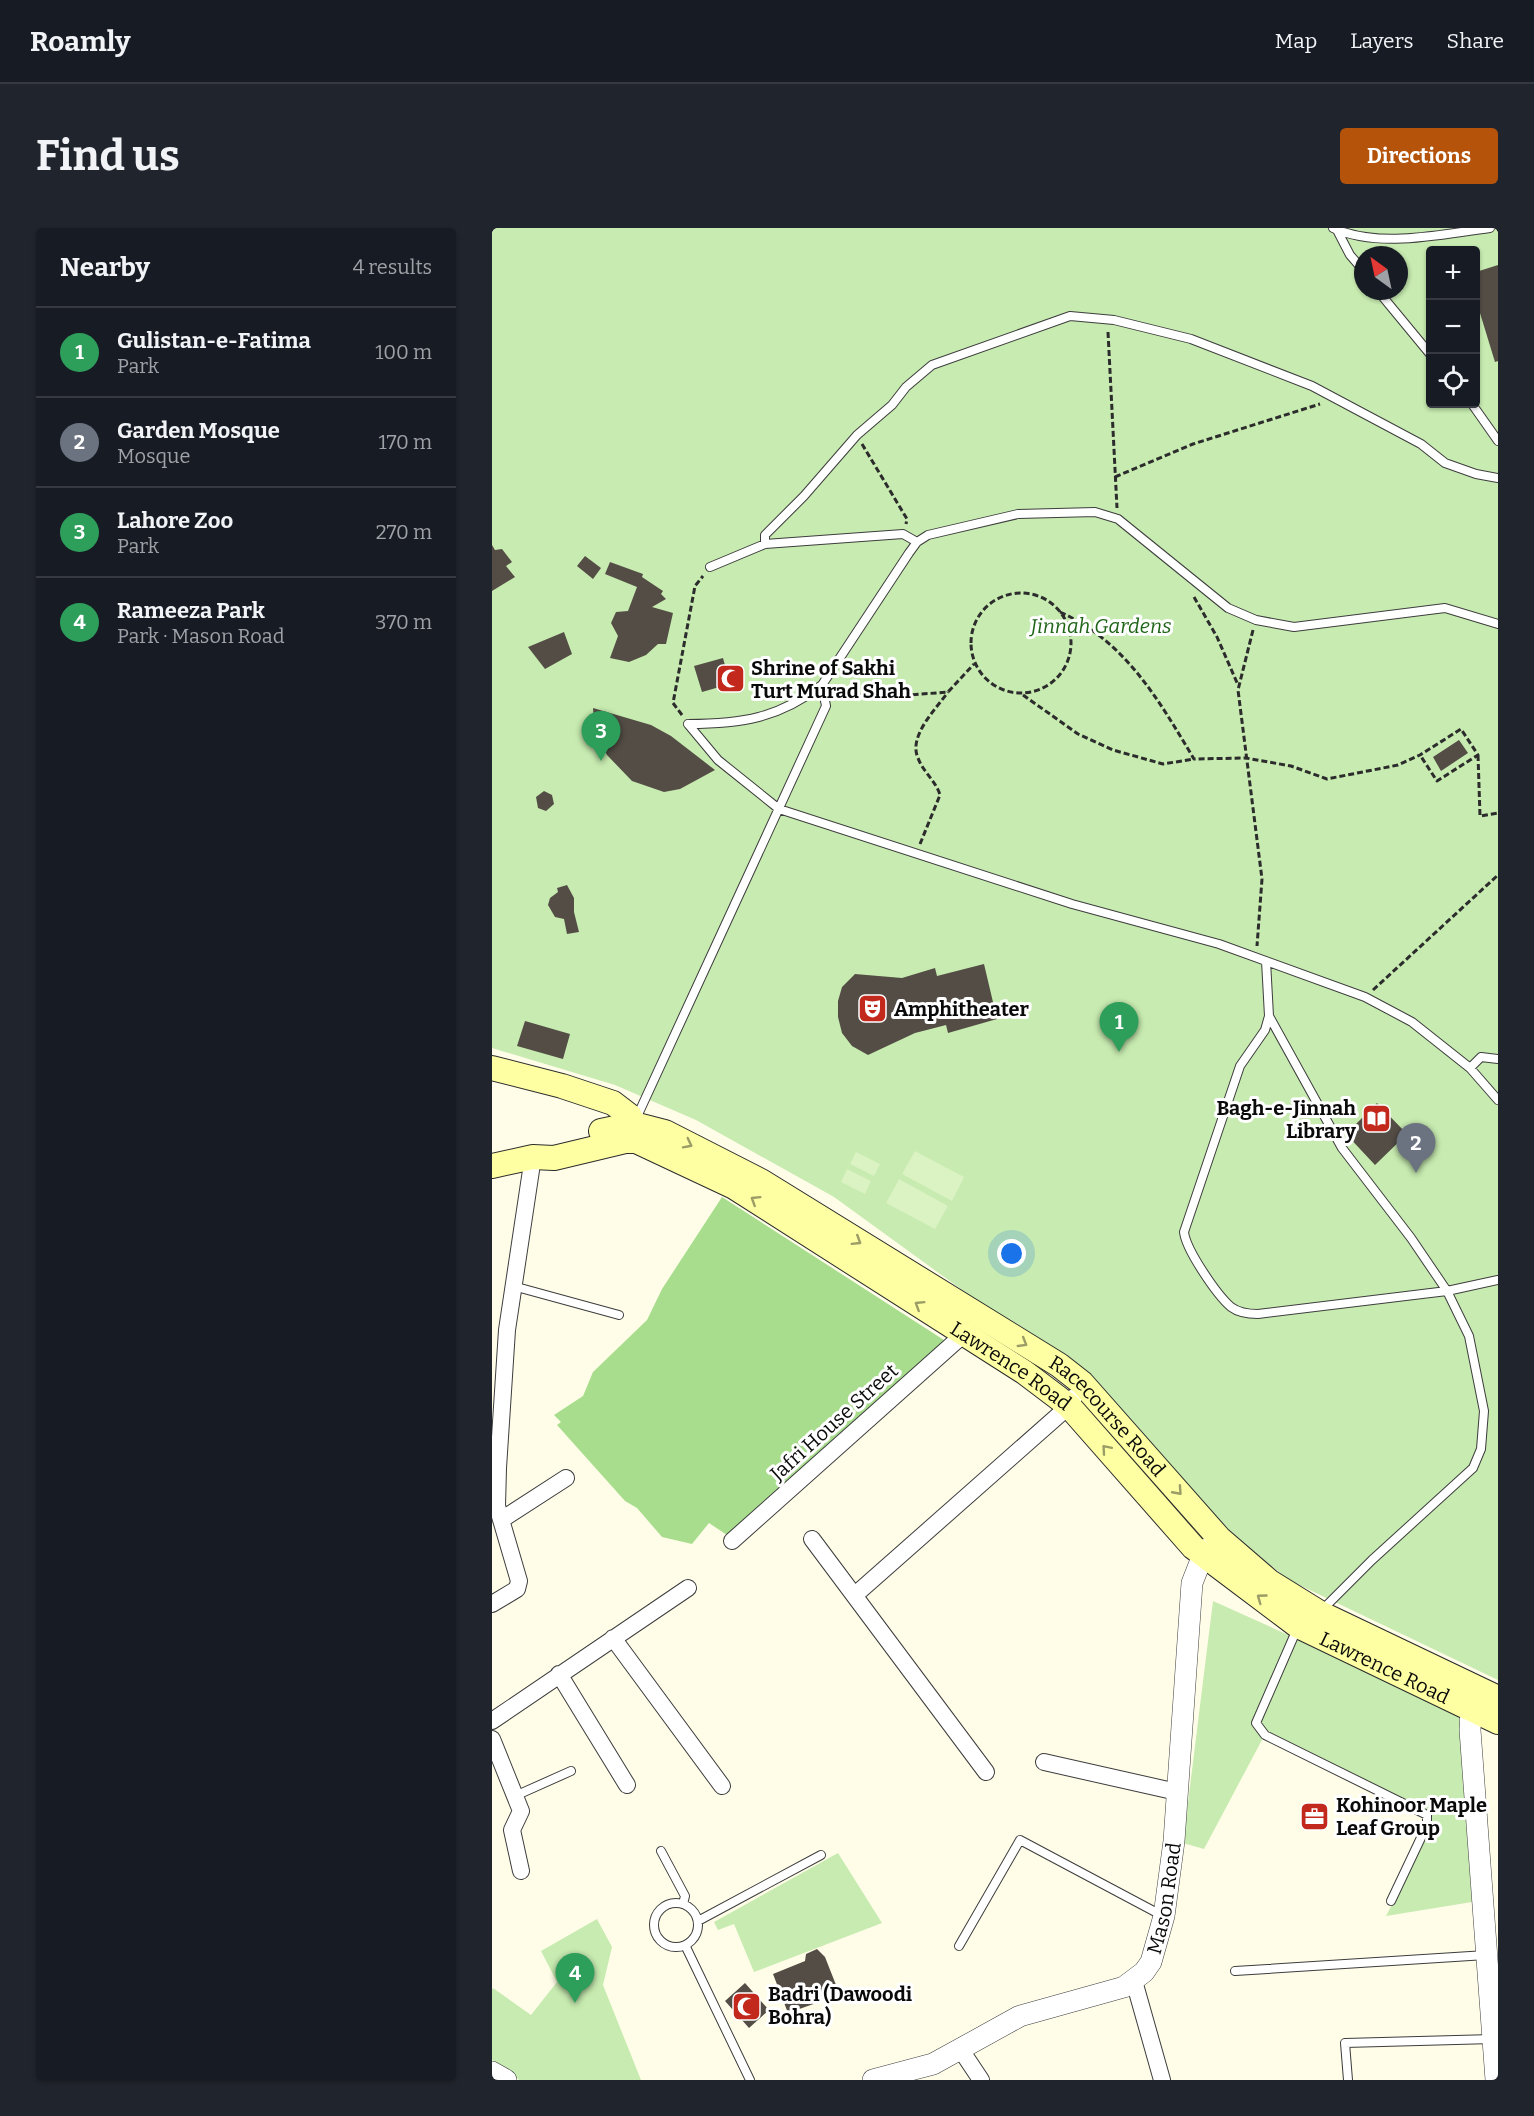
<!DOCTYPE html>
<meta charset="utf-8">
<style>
:root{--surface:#171b24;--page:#20242c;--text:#f1f3f6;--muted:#9ea1a6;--line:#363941;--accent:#b45309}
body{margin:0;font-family:Bitter,serif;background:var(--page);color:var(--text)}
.controls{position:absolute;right:18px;top:18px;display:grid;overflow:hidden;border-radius:6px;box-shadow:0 2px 4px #0004}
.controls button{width:54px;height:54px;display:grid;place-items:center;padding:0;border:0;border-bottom:2px solid var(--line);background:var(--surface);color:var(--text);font:30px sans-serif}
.compass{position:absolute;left:862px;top:18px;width:54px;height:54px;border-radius:50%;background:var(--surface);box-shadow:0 2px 4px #0004;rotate:327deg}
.you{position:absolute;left:520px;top:1026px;width:21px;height:21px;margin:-15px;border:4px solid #fff;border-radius:50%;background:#1a73e8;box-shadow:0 0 0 9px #1a73e833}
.badge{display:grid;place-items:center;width:39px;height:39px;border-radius:50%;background:var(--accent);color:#fff;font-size:20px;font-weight:700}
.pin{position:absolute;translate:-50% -50px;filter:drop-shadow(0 2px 3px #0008)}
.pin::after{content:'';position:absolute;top:32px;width:21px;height:18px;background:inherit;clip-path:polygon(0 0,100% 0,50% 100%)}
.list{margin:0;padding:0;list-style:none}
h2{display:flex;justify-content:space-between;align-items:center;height:78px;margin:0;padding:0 24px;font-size:26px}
h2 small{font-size:20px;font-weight:400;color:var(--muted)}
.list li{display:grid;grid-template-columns:39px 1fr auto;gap:18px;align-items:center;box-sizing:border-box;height:90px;padding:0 24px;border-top:2px solid var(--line)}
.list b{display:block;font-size:22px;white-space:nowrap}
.list p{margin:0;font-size:20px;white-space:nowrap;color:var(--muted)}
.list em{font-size:20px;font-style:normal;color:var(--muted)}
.icon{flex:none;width:33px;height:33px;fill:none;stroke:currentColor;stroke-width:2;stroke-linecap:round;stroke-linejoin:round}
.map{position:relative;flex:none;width:1006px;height:1852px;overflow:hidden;border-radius:6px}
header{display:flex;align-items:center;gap:36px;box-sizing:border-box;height:84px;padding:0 30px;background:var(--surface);border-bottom:2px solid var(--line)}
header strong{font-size:28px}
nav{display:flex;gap:33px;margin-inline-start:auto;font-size:21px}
.intro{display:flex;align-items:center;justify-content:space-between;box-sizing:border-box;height:144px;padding:0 36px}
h1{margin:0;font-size:42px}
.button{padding:15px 27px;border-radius:6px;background:var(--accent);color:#fff;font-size:21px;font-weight:700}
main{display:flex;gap:36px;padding:0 36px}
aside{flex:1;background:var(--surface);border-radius:6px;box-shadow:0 2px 4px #0004}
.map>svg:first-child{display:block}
.green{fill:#c7ebb0;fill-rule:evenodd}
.forest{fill:#a8dd8e}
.pitch{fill:#dbf2c2}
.building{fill:#544d46}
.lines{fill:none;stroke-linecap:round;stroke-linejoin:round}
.service-casing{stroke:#3d3d3d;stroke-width:10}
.minor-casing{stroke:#3d3d3d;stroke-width:18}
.tertiary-casing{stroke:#3d3d3d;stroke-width:22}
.secondary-casing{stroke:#2c2c2c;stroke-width:26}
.path{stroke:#2c2c2c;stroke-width:3;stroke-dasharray:6 3;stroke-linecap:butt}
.service{stroke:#fff;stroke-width:8}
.minor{stroke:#fff;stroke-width:16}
.tertiary{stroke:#fff;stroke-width:21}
.secondary{stroke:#feffa3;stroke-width:24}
.oneway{stroke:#9c9d66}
.labels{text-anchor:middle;stroke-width:6;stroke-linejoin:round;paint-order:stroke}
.park-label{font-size:20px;font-style:italic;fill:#1e6518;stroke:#fff}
.poi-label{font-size:20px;font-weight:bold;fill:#0a0a0a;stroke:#fff;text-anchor:start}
.street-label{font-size:20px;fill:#0a0a0a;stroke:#fff}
</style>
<header>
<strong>Roamly</strong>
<nav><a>Map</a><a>Layers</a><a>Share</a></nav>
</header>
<div class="intro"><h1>Find us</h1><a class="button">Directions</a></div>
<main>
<aside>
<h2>Nearby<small>4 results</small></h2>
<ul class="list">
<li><span class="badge" style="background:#2e9e5b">1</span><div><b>Gulistan-e-Fatima</b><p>Park</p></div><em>100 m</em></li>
<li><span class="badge" style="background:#6b7280">2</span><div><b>Garden Mosque</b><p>Mosque</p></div><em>170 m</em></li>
<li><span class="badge" style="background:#2e9e5b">3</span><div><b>Lahore Zoo</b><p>Park</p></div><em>270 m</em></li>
<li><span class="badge" style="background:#2e9e5b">4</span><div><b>Rameeza Park</b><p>Park · Mason Road</p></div><em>370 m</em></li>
</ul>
</aside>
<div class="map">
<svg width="1006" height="1852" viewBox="0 0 1006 1852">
<rect width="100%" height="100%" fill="#fffde8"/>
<!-- green -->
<path class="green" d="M 0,0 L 1006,0 L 1006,1452 L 797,1352 L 736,1303 L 495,1080 L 342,969 L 204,892 L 123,857 L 0,820 ZM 938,22 L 984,22 L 984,176 L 938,176 ZM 871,27 L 907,27 L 907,63 L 871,63 Z
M 721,1373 L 967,1484 L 980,1674 L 894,1688 L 915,1648 L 935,1596 L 926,1585 L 771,1510 L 712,1621 L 691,1615 Z
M 346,1625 L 390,1695 L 262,1744 L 242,1696 L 226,1702 L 222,1694 Z
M 105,1691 L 120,1719 L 111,1757 L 149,1852 L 27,1852 L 15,1840 L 0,1832 L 0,1762 L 1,1760 L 39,1787 L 65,1754 L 49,1723 Z"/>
<!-- forest -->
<path class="forest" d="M 230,969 L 455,1114 L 235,1307 L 217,1295 L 200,1316 L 170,1309 L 145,1280 L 133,1273 L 65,1197 L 69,1194 L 62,1187 L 91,1168 L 101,1144 L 155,1092 L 170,1061 Z"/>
<!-- pitch -->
<path class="pitch" d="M 423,923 L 472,949 L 460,973 L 410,946 Z
M 364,924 L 388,936 L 382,948 L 358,936 Z
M 355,941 L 379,953 L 373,966 L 349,954 Z
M 407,951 L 456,978 L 443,1001 L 394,975 Z"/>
<!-- building -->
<path class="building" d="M 1006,37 L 1006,133 L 1003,134 L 984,72 L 984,44 Z
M 0,317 L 3,322 L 10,321 L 20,334 L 14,338 L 23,349 L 0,363 Z
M 93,328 L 109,340 L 101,351 L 85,338 Z
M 118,334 L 151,346 L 150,349 L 171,363 L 169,366 L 174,371 L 160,379 L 181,385 L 174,416 L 166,416 L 154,427 L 137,434 L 118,430 L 126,408 L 119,395 L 124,384 L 136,383 L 145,359 L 113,346 Z
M 72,404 L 80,426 L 53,441 L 36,419 Z
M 231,430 L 238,456 L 210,464 L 202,438 Z
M 101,480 L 159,497 L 179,508 L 223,542 L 188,561 L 172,564 L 140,553 L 115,527 L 103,503 Z
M 967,512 L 976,525 L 949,543 L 941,529 Z
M 52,563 L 60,567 L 62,576 L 54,583 L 46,580 L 44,569 Z
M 75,657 L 82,670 L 82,684 L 87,704 L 75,706 L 72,691 L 63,689 L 56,677 L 58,670 L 66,664 L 65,660 Z
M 492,736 L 505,791 L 456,805 L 454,797 L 423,805 L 376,827 L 360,818 L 350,805 L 346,789 L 346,773 L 350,759 L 363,746 L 410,750 L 443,740 L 445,748 Z
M 33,793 L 78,806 L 71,831 L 25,818 Z
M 885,875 L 915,906 L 883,937 L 854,906 Z
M 325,1721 L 333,1729 L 346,1762 L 327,1769 L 330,1773 L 296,1785 L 281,1746 L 313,1733 L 314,1726 Z
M 253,1755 L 277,1782 L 257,1800 L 233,1773 Z"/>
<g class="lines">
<defs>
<path id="service" d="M 841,0 C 888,21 949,6 998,0
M 845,2 L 858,27 L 871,42
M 886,63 L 938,126
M 980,176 L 1006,213
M 425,314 L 411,306 L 273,316 L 273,307 L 312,268 L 365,207 L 400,177 L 414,159 L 440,137 L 578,88 L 622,92 L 699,111 L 820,158 L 929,216 L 953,235 L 984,246 L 1006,250
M 218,339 L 273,316
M 196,496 L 226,532 L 287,581 L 580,676 L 727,716 L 873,769 L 920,794 L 978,840 L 1006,872
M 196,496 C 250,496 287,490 330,457
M 774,733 L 777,788 L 773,802 L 748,838 L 692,1004 C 694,1022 725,1067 739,1079 C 747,1085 756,1086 766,1086 L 955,1063 L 1006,1052
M 777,788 L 850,920 L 919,1010 L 955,1063 L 977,1108 L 992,1183 L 989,1221 L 981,1240 L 880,1332 L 830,1382
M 978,840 L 989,829 L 1006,831
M 143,893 L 334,478 L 330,457 L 417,325 L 425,314 L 436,307 L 526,286 L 603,284 L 626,291 L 736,380 L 764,392 L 802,399 L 953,380 L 1006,396
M 21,1058 L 127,1087
M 805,1401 L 764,1495 L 773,1507 L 935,1587 L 935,1597 L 899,1673
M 23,1568 L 79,1543
M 169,1623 L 193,1668 L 191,1676
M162 1697a22 22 0 1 1 44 0a22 22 0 1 1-44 0Z
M 206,1693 L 329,1627
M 193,1717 L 258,1852
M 467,1718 L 528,1612 L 671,1688
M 743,1743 L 994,1727
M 856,1852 L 853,1815 L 1001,1811"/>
<path id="minor" d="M 9,1292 L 74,1250
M 320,1311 L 494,1544
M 240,1313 L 472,1106
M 363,1367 L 577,1178 L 582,1169
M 0,1376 L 25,1361 L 27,1353 L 5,1278 L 6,1240 L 15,1102 L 41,929
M 121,1410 L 230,1558
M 67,1446 L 135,1557
M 0,1493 L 196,1360
M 0,1511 L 29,1583 L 20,1602 L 29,1643
M 552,1534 L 685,1564
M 642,1753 L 670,1852
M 469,1822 L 489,1852"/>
<g id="tertiary">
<path d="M 984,1468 L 979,1481 L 978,1502 L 1004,1852"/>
<path d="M 0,1844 L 14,1852"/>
<path id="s1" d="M 381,1852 L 441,1836 L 528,1788 L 632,1759 L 652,1744 L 659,1734 L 672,1688 L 682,1613 L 700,1355 L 711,1327 L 723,1314"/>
</g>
<g id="secondary">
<path d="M 0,840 L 70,858 L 121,875 L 138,888 L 144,908"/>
<path id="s2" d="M 109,903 L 142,896 L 173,904 L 269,953 L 567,1137 L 590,1155 L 727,1310 L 778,1354 L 828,1385 L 1006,1470"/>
<path id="s3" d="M 0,938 L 41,929 L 62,930 L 133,913 L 144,913 L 242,959 L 532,1144 L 577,1178 L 701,1319 L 806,1398 L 1006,1494"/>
</g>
</defs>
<!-- service casing -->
<use href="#service" class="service-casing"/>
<!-- minor casing -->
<use href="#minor" class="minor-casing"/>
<!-- tertiary casing -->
<use href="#tertiary" class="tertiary-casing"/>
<!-- secondary casing -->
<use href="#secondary" class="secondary-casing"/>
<!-- path -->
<path class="path" d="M 616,104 L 625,280
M 370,216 L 415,291 L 414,296
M 623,249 L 701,216 L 828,176
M479 415a50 50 0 1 1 100 0a50 50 0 1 1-100 0Z
M 702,369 L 725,409 L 746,457
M 568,384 C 634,414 666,471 702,531 L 754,530 L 799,538 L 835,551 L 906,537 L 928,527 L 969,501 L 986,527 L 945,553 L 928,527
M 761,402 L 746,462 L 770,651 L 765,718
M 341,460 L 380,470 L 456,464 L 482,436
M 531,467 L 586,506 L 621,522 L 671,536 L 702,531
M 190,487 L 181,475 L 203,358 L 211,348
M 986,527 L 988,588 L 1006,585
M 428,616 L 448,567 C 444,553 431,544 426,530 C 416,508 444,481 456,464
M 881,762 L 1006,647"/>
<!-- service -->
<use href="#service" class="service"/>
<!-- minor -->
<use href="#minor" class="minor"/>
<!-- tertiary -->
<use href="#tertiary" class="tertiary"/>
<!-- secondary -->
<use href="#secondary" class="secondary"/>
</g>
<!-- one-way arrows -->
<defs><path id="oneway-chevron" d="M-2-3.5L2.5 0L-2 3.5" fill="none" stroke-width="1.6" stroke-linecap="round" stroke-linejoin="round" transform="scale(1.5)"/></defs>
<g class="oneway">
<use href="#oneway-chevron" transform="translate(196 916) rotate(27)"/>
<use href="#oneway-chevron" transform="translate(263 972) rotate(-148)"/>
<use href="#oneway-chevron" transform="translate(365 1013) rotate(32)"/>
<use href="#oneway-chevron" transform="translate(427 1077) rotate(-148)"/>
<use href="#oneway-chevron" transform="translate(531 1115) rotate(31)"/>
<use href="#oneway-chevron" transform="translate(614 1221) rotate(-131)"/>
<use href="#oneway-chevron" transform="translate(686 1263) rotate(48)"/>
<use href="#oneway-chevron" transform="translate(769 1370) rotate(-144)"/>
</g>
<!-- icons -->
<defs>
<symbol id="mosque-square" viewBox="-11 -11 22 22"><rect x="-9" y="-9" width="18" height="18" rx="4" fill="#c2281b" stroke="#fff"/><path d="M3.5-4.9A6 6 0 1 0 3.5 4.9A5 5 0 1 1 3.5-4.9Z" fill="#fff"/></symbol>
<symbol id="theatre-square" viewBox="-11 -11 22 22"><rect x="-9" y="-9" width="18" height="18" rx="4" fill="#c2281b" stroke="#fff"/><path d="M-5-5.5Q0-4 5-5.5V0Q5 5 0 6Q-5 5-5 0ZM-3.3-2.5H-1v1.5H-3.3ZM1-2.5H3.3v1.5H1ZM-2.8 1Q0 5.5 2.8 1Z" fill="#fff"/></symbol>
<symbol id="library-square" viewBox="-11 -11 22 22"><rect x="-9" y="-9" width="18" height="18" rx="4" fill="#c2281b" stroke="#fff"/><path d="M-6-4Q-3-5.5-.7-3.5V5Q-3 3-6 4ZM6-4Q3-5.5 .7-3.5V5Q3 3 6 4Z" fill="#fff"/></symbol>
<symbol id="office-square" viewBox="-11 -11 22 22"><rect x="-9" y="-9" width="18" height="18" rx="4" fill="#c2281b" stroke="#fff"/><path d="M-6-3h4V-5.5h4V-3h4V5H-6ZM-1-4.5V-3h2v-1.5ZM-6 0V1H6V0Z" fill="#fff"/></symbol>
</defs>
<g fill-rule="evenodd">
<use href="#mosque-square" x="222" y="434" width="33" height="33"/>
<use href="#theatre-square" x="364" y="764" width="33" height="33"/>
<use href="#library-square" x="868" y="874" width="33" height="33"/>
<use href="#office-square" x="806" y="1572" width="33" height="33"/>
<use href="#mosque-square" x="238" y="1762" width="33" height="33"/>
</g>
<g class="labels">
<!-- park labels -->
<g class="park-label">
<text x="609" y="405">Jinnah Gardens</text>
</g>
<!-- poi labels -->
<g class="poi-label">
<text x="259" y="447">Shrine of Sakhi<tspan x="259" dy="23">Turt Murad Shah</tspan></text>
<text x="402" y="788">Amphitheater</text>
<text x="864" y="887" text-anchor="end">Bagh-e-Jinnah<tspan x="864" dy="23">Library</tspan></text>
<text x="844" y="1584">Kohinoor Maple<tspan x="844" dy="23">Leaf Group</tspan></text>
<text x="276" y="1773">Badri (Dawoodi<tspan x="276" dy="23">Bohra)</tspan></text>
</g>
<!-- street labels -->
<g class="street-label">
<text dy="7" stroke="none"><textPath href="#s3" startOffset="585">Lawrence Road</textPath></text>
<text dy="7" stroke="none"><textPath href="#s2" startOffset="594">Racecourse Road</textPath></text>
<text transform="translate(342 1194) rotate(-42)" y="7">Jafri House Street</text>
<text dy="7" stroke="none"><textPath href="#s3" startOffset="1071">Lawrence Road</textPath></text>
<text dy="7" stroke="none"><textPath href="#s1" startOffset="372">Mason Road</textPath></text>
</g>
</g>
</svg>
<div class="controls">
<button>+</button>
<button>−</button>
<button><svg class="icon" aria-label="locate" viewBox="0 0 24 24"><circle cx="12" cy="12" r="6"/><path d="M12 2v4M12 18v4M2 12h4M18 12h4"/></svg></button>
</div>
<svg class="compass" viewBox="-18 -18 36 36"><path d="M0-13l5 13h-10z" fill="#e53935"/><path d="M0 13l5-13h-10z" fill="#9ea1a6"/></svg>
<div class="you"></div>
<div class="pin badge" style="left:627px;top:824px;background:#2e9e5b">1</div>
<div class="pin badge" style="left:924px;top:945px;background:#6b7280">2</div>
<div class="pin badge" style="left:109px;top:533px;background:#2e9e5b">3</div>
<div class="pin badge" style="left:83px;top:1775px;background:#2e9e5b">4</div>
</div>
</main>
